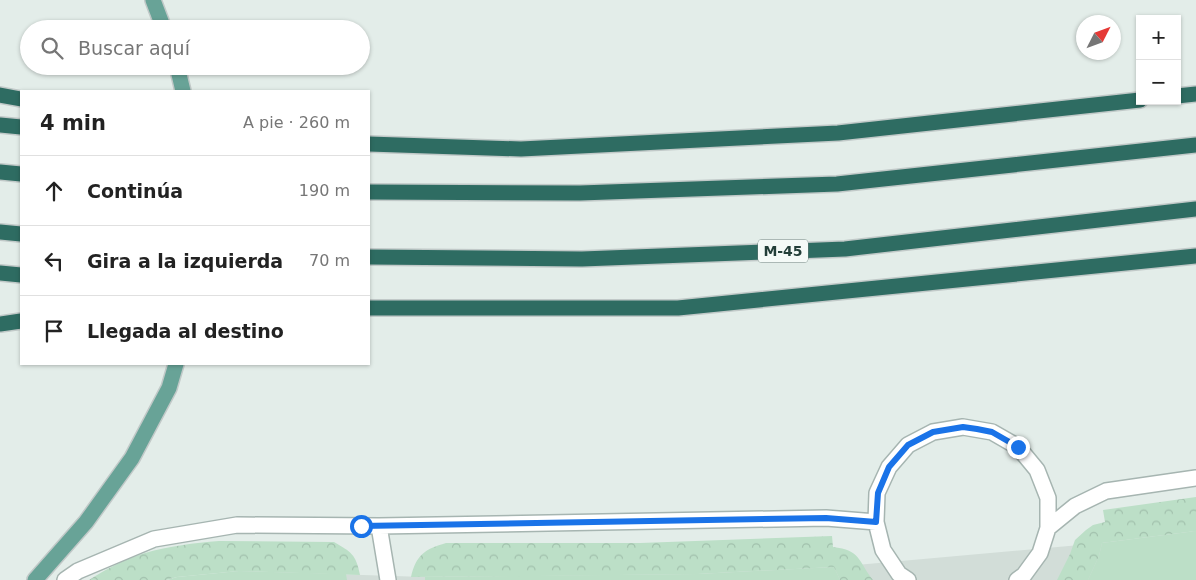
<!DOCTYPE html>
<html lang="es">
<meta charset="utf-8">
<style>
:root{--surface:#fff;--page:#f2f2f2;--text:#222;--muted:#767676;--line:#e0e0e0}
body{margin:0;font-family:"DejaVu Sans",sans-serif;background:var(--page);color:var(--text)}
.controls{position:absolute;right:15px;top:15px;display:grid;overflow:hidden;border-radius:0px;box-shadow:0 1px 4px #0004}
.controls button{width:45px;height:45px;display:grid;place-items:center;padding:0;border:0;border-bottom:1px solid var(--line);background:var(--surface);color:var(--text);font:25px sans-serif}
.compass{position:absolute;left:1076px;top:15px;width:45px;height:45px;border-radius:50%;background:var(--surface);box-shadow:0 1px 4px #0004;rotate:48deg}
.stop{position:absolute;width:15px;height:15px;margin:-11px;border:4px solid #1a73e8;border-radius:50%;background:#fff}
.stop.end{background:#1a73e8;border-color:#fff;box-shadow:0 1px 5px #0008}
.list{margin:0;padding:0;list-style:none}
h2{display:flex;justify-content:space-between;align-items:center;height:65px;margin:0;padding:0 20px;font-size:21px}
h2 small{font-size:16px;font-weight:400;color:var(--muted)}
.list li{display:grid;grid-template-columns:32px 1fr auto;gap:15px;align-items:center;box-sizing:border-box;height:70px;padding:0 20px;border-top:1px solid var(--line)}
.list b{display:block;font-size:19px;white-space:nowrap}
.list em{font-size:16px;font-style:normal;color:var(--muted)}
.icon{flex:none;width:28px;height:28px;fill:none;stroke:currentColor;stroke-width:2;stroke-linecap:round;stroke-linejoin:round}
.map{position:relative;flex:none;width:1196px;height:580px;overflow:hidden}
.search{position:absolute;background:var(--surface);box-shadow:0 1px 4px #0004;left:20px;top:20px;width:350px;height:55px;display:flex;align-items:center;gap:12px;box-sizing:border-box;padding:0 18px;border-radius:28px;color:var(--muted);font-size:19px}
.panel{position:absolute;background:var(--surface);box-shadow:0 1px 4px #0004;left:20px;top:90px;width:350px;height:275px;border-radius:0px}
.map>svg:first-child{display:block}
.built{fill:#d2ddd8}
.grass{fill:#bcdfc7}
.park{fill:url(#park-crowns)}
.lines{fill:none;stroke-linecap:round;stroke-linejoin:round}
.minor-casing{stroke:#a6b5b1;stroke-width:18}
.primary-casing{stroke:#c1c9c8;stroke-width:18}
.motorway-casing{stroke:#c1c9c8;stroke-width:18}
.minor{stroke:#fff;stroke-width:15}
.primary{stroke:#68a397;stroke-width:15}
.motorway{stroke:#2e6c62;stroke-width:15}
.route{stroke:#1a73e8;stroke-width:6}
.labels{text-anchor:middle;stroke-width:4;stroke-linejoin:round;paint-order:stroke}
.shield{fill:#f4faf7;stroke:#627772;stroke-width:1}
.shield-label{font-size:14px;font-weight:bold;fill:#233f39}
</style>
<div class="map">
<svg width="1196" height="580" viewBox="0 0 1196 580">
<defs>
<pattern id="park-crowns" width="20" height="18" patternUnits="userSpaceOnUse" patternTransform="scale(1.25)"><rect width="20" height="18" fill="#bcdfc7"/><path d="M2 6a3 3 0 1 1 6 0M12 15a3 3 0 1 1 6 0" fill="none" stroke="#a1c0ac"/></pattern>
</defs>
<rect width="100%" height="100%" fill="#e3ede9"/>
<!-- built -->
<path class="built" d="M 1196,531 L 1196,580 L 167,580 L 239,571 L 425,577 L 698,574 L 834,567 L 1102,543 Z"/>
<!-- grass -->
<path class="grass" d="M 1196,531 L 1196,580 L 1088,580 L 1099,556 L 1102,543 Z
M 834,567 L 840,580 L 425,580 L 425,577 L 698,574 Z
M 239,571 L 346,574 L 347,580 L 167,580 L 177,577 Z"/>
<!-- park -->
<path class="park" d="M 1196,497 L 1196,531 L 1102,543 L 1099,556 L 1088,580 L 1057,580 L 1070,554 L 1075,540 L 1086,530 L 1093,525 L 1105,522 L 1103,510 Z
M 832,536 L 833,547 C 861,550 858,561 873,580 L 840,580 L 834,567 L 698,574 L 539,576 L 411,577 C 416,555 425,549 446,543 L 640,543 Z
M 219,541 L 334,542 C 351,552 356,554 360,575 L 239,571 L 177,577 L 166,580 L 89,580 C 106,569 125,559 145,553 C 169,546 194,543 219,541 Z"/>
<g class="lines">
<defs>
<path id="minor" d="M 379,526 L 388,580
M 1048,528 L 1075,506 L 1106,491 L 1196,478
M 65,580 L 78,571 L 154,539 L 237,525 L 379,526 L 826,518 L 876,522
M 908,580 L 899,574 L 883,550 L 876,522 L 877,493 L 889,467 L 908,445 L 933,432 L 963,427 L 992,432 L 1018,447 L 1037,470 L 1048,498 L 1048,528 L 1040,553 L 1024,575 L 1017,580"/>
<path id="primary" d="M 153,0 L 164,29
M 177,66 L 183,91
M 35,580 L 86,522 L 132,458 L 169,388 L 176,364"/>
<path id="motorway" d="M 0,95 L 21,99
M 1177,96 L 1196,94
M 0,125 L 21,127
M 369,144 L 521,149 L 838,133 L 1140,100
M 0,172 L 21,174
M 369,192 L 580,193 L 837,184 L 1196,145
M 0,232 L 21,234
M 369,257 L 582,259 L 845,249 L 1196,209
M 0,273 L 21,275
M 369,308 L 678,308 L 1196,256
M 0,324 L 21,321"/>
</defs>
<!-- minor casing -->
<use href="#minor" class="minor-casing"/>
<!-- primary casing -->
<use href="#primary" class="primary-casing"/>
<!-- motorway casing -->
<use href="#motorway" class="motorway-casing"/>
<!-- minor -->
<use href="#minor" class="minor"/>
<!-- primary -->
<use href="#primary" class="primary"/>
<!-- motorway -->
<use href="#motorway" class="motorway"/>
</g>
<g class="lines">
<!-- route -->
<path class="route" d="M 361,526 L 826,518 L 876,522 L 878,493 L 889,467 L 908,445 L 933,432 L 963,427 L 977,429 L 992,432 L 1018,447"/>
</g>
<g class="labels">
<!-- shield labels -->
<rect class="shield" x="758" y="239.5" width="50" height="23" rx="4"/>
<g class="shield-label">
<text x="783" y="256">M-45</text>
</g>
</g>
</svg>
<div class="controls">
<button>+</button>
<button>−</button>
</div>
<svg class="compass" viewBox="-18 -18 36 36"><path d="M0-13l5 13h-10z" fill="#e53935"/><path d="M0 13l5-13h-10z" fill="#767676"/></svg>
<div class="stop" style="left:361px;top:526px"></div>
<div class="stop end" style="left:1018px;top:447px"></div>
<div class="search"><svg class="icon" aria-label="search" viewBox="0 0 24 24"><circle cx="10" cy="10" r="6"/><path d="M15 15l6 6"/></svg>Buscar aquí</div>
<section class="panel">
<h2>4 min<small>A pie · 260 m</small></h2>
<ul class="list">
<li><svg class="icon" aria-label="ahead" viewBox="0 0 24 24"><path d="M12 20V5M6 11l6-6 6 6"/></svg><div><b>Continúa</b></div><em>190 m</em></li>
<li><svg class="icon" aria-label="left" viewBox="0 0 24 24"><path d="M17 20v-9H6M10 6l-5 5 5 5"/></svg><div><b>Gira a la izquierda</b></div><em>70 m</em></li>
<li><svg class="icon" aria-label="arrive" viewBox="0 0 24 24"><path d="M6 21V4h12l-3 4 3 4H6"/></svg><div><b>Llegada al destino</b></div></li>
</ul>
</section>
</div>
